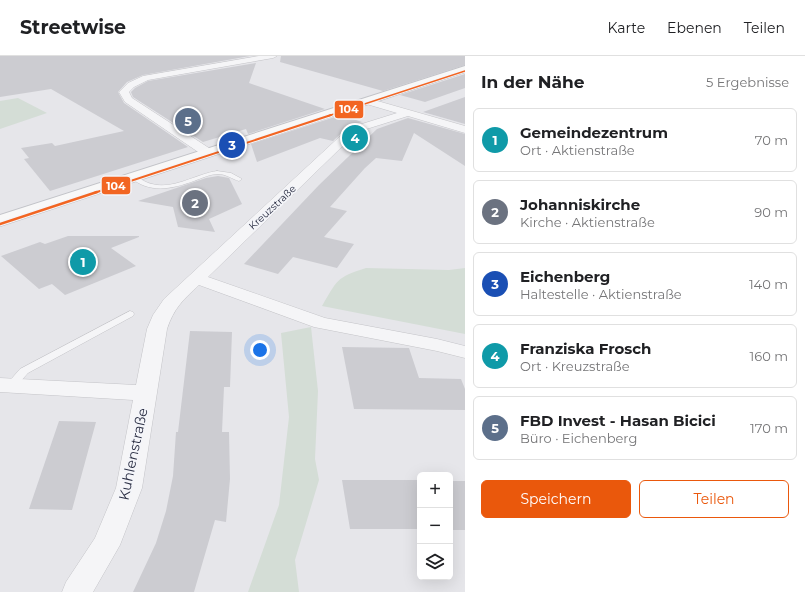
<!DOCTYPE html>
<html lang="de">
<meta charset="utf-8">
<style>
:root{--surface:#fff;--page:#f2f2f2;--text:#202124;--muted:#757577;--line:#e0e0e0;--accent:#ea580c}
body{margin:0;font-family:Montserrat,sans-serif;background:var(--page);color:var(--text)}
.controls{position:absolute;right:12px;bottom:12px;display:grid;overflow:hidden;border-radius:6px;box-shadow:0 4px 16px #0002}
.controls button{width:36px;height:36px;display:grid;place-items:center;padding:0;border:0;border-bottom:1px solid var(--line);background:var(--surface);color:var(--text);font:20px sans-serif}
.you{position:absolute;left:260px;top:294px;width:14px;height:14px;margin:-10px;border:3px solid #fff;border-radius:50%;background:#1a73e8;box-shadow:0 0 0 6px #1a73e833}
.badge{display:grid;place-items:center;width:26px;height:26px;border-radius:50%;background:var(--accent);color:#fff;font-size:13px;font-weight:700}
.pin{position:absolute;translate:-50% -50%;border:2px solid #fff;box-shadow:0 1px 4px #0006}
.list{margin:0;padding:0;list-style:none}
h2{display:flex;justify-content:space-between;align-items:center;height:52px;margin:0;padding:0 16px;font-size:17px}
h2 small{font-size:13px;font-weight:400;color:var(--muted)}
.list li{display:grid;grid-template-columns:26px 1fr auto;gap:12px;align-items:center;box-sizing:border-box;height:64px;margin:0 8px 8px;padding:0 8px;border:1px solid var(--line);border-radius:6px}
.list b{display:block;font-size:15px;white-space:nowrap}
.list p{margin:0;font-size:13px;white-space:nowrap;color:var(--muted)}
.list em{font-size:13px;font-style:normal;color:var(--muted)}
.actions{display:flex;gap:8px;padding:12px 16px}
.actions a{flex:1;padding:9px 0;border:1px solid var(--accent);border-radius:6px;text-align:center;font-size:14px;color:var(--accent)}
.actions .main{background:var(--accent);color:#fff}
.icon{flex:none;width:22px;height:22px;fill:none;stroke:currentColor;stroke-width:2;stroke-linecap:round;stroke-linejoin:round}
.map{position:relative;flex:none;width:465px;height:536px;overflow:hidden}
header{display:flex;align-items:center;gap:24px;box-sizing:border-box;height:56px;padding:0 20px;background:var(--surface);border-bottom:1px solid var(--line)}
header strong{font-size:19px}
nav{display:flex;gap:22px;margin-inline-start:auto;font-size:14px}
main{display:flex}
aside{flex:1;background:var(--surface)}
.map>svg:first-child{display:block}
.green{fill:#d4ddd6}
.building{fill:#ccccd1}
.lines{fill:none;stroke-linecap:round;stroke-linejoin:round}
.lane-casing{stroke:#c4c4c8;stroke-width:1}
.street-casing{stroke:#c4c4c8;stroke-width:1}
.primary-casing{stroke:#c2c3c8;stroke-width:2}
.lane{fill:#f5f5f7;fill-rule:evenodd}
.street{fill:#f5f5f7;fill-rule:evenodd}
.primary{fill:#f8f8f8;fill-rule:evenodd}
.tram-1-far2-casing{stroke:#f4f5f9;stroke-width:3}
.tram-1-far1-casing{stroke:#f4f5f9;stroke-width:4}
.tram-1-casing{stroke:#f4f5f9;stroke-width:5}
.tram-1-far2{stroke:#f26522;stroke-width:1.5}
.tram-1-far1{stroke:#f26522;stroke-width:2}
.tram-1{stroke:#f26522;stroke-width:2.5}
.labels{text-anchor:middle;stroke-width:3.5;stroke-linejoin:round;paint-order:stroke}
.far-street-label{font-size:10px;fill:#2b2f44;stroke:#f4f5f9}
.near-street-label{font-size:14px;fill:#2b2f44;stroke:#f4f5f9}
.line-badge{stroke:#f4f5f9;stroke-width:1.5}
.badge-label{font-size:11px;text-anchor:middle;font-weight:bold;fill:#fff}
</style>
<header>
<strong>Streetwise</strong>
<nav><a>Karte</a><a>Ebenen</a><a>Teilen</a></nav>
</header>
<main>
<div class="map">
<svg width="465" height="536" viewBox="0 0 465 536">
<rect width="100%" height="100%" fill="#e6e6ea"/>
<!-- green -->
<path class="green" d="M 18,42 L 47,57 L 0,73 L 0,45 Z
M 366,212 L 449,214 L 465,212 L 465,278 L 322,250 C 337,225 336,221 366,212 Z
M 311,271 L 318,335 L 315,403 L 319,424 L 295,504 L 299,536 L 248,536 L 279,449 L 289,361 L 281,277 Z"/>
<!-- building -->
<path class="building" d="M 0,0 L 250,0 L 143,19 L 127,26 L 118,36 L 124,47 L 188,91 L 50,135 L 24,103 L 29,102 L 21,92 L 52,87 L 55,90 L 124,75 L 51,33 L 0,41 Z
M 281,0 L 465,0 L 465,9 L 383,35 L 280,6 Z
M 256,7 L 249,27 L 325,53 L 248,78 L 246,73 L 203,86 L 133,41 L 131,36 L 135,32 L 148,25 Z
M 465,18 L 465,32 L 425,46 L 400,39 Z
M 465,41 L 465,68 L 423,56 Z
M 341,59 L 362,66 L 348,71 L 333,85 L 320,82 L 257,106 L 251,88 Z
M 408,62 L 465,78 L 465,110 L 414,77 L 402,105 L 376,102 L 365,112 L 330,151 L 347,155 L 324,181 L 354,188 L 337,212 L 293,201 L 278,218 L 244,208 L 319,129 L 377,73 Z
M 218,120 L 229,122 L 242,148 L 209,163 L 215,176 L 178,171 L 173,151 L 138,145 L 206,122 Z
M 68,180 L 139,180 L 139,181 L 111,192 L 136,210 L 65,239 L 52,228 L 39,233 L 1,200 L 40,186 L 45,188 Z
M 190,275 L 232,276 L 230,331 L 224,331 L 222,376 L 229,376 L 230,423 L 226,466 L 215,464 L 194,536 L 133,536 L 156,487 L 166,455 L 173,420 L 176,376 L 178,376 Z
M 342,291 L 409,292 L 419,322 L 461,323 L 465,333 L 465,354 L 354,353 Z
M 59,365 L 96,366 L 72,454 L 29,453 Z
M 342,424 L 420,424 L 420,473 L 350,473 Z
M 450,425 L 465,425 L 465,474 L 450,474 Z"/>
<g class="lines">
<defs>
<path id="lane" d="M 217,115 L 231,117 L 242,123 L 239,125 C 232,123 226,118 218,118 C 210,118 202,122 194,125 C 172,133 149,138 130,121 L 135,120 C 141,123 146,127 152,128 C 173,134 196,118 217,115 Z
M 130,255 L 133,256 L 134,258 L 133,260 L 28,317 C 22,323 16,334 7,331 L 6,329 L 20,313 Z"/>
<path id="street" d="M 259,0 L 277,0 L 273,2 L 148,24 L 134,31 L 129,36 L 132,42 L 212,94 L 214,97 L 212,100 L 204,100 L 125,46 L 119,36 L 128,27 L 143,20 Z
M 367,42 L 465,70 L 465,77 L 408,60 L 357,76 L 208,221 L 325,262 L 437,283 L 465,290 L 465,302 L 437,295 L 314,271 L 199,229 C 183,244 174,252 167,273 L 142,432 L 120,489 L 93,536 L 62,536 L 66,526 L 95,482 L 116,432 L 133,344 L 0,336 L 0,322 L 136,329 L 147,273 L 153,259 L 164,243 L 349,72 L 397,57 L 363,47 L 362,45 Z"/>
<path id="primary" d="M 465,10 L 465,16 L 0,170 L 0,159 Z"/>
</defs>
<!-- lane casing -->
<use href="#lane" class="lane-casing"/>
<!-- street casing -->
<use href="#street" class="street-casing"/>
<!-- primary casing -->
<use href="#primary" class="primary-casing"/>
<!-- lane -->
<use href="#lane" class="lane"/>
<!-- street -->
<use href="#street" class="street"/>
<!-- primary -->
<use href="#primary" class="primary"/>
<defs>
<path id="tram-1-far2" d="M 328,60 L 465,15"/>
<path id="tram-1-far1" d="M 94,137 L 331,59"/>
<path id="tram-1" d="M 0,168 L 97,136"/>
</defs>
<!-- tram-1-far2 casing -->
<use href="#tram-1-far2" class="tram-1-far2-casing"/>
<!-- tram-1-far1 casing -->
<use href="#tram-1-far1" class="tram-1-far1-casing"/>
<!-- tram-1 casing -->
<use href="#tram-1" class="tram-1-casing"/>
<!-- tram-1-far2 -->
<use href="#tram-1-far2" class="tram-1-far2"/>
<!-- tram-1-far1 -->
<use href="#tram-1-far1" class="tram-1-far1"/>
<!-- tram-1 -->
<use href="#tram-1" class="tram-1"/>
</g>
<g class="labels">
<!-- far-street labels -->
<g class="far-street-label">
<text transform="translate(272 151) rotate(-43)" y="4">Kreuzstraße</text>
</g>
<!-- near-street labels -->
<g class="near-street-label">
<text transform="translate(133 398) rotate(-78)" y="5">Kuhlenstraße</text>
</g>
</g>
<g class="line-badge">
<rect x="334" y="44" width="30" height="19" rx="4" fill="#f26522"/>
<rect x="101" y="120" width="30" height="19" rx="4" fill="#f26522"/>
</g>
<g class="badge-label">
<text x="349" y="57">104</text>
<text x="116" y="134">104</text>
</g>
</svg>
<div class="controls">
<button>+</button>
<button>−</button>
<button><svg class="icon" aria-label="layers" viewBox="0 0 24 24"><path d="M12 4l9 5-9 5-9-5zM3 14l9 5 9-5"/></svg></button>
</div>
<div class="you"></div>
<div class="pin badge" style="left:83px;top:206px;background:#0f9aa8">1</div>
<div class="pin badge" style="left:195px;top:147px;background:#6b7280">2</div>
<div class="pin badge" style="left:232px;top:89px;background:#1a4fb4">3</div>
<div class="pin badge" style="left:355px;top:82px;background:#0f9aa8">4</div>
<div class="pin badge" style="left:188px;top:65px;background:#5c6f8a">5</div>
</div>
<aside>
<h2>In der Nähe<small>5 Ergebnisse</small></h2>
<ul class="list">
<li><span class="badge" style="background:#0f9aa8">1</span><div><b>Gemeindezentrum</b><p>Ort · Aktienstraße</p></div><em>70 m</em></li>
<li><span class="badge" style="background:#6b7280">2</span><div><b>Johanniskirche</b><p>Kirche · Aktienstraße</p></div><em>90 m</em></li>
<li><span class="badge" style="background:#1a4fb4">3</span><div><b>Eichenberg</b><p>Haltestelle · Aktienstraße</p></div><em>140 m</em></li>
<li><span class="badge" style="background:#0f9aa8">4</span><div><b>Franziska Frosch</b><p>Ort · Kreuzstraße</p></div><em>160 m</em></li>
<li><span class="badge" style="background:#5c6f8a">5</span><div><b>FBD Invest - Hasan Bicici</b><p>Büro · Eichenberg</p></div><em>170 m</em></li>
</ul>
<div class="actions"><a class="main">Speichern</a><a>Teilen</a></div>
</aside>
</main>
